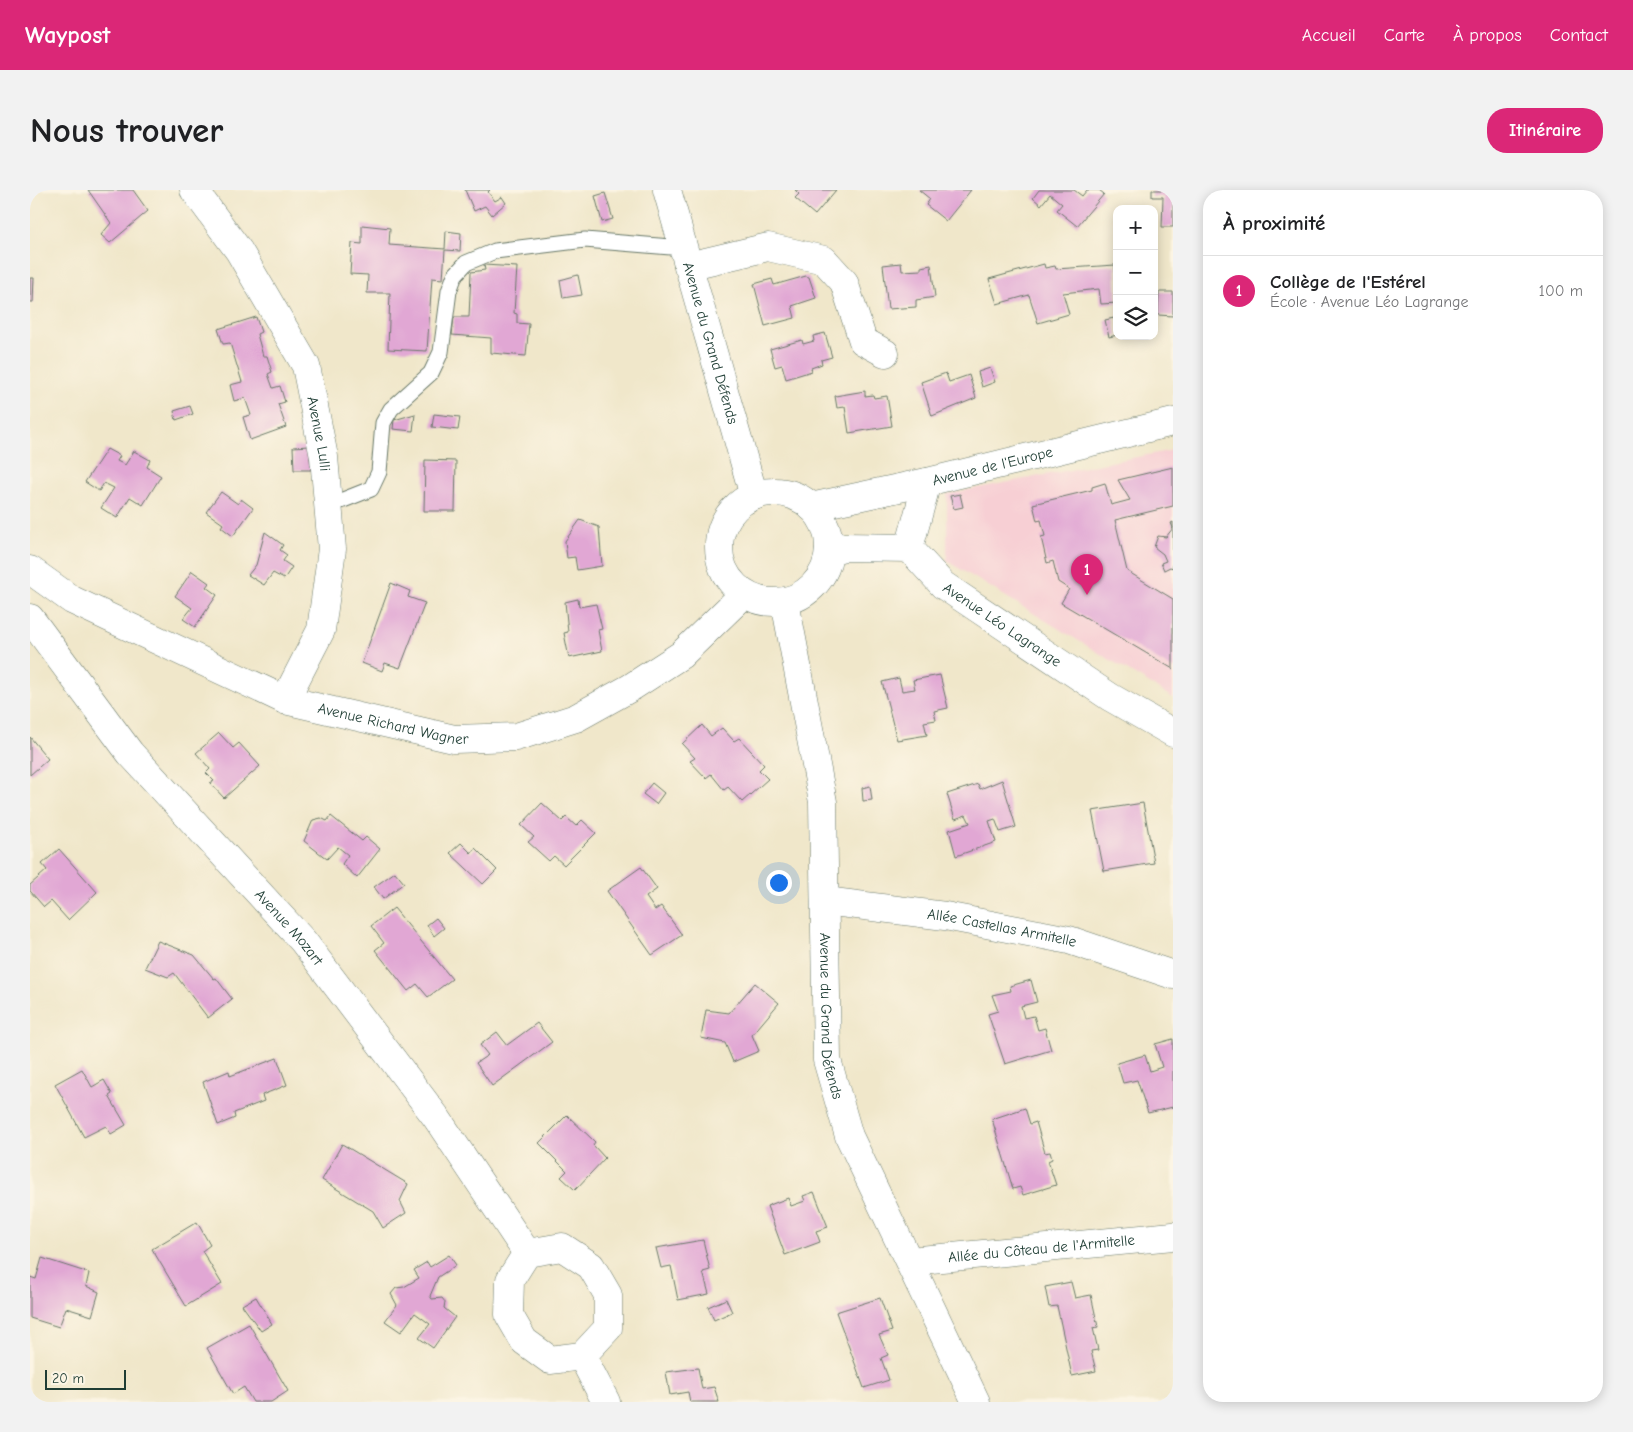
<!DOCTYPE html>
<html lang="fr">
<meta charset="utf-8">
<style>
:root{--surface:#fff;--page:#f2f2f2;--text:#202124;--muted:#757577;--line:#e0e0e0;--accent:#db2777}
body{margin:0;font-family:"Comic Neue",sans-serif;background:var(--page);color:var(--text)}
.controls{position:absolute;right:15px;top:15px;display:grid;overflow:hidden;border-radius:10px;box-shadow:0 2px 12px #0003}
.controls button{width:45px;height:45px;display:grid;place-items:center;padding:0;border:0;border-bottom:1px solid var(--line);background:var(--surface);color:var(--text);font:25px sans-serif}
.scale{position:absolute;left:15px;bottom:12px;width:81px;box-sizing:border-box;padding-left:5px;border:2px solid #1f3d34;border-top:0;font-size:14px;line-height:18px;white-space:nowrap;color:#1f3d34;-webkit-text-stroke:4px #fcf5e5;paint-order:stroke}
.you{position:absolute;left:748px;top:692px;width:18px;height:18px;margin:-12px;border:4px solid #fff;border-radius:50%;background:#1a73e8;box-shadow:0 0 0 8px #1a73e833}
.badge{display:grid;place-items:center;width:32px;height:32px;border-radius:50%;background:var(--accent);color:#fff;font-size:16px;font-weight:700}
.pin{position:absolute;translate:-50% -41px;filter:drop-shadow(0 1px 2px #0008)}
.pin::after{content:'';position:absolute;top:26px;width:18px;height:15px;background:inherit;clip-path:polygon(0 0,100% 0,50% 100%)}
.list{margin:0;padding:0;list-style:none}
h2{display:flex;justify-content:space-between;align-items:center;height:65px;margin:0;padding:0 20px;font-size:21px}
h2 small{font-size:16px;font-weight:400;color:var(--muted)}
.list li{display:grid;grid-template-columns:32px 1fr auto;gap:15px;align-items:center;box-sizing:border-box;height:70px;padding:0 20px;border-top:1px solid var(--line)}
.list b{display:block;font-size:19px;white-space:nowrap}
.list p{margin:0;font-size:16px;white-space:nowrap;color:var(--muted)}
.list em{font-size:16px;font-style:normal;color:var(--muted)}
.icon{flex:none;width:28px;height:28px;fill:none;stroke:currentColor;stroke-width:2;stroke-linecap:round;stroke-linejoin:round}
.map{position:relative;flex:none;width:1143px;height:1212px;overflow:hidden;border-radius:20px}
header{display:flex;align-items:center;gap:30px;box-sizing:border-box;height:70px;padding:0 25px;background:var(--accent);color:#fff}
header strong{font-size:24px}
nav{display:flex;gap:28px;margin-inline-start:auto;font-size:18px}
.intro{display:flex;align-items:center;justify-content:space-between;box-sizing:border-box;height:120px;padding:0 30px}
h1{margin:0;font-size:35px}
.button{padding:12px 22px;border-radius:20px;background:var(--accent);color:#fff;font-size:18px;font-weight:700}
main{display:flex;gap:30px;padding:0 30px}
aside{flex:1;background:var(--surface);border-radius:20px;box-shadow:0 2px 12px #0003}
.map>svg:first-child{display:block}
.built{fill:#f7cfd4}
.building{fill:#e1a7d4}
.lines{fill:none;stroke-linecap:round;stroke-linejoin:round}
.service-casing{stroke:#687868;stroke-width:17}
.minor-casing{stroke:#687868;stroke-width:29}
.tertiary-casing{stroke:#687868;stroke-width:29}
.service{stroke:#fff;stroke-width:15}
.minor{stroke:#fff;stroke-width:28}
.tertiary{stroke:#fff;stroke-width:28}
.labels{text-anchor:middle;stroke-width:5;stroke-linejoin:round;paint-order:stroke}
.street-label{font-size:15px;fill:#1f3d34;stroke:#fcf5e5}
</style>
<header>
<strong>Waypost</strong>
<nav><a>Accueil</a><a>Carte</a><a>À propos</a><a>Contact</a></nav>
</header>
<div class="intro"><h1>Nous trouver</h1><a class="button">Itinéraire</a></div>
<main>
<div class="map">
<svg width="1143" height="1212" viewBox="0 0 1143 1212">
<rect width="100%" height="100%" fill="#fcf5e5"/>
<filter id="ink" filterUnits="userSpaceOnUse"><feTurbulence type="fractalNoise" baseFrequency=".02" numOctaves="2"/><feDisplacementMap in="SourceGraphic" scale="10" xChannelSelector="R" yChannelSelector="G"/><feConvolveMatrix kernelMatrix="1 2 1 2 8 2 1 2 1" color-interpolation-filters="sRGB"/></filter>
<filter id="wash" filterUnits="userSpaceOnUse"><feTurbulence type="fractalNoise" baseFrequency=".0096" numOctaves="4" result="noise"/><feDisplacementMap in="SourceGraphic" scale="20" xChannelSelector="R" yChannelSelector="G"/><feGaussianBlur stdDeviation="1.12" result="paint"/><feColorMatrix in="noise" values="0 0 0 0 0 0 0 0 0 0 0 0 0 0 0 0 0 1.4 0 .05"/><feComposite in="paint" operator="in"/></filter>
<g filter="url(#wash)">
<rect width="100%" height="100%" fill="#f0e7ca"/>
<!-- built -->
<path class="built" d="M 1143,260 L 1143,508 L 917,371 L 917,304 Z"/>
<g id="blocks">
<!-- building -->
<path class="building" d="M 58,0 L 103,0 L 118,21 L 80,53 L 71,45 L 81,33 Z
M 435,0 L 460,0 L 458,2 L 465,11 L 472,7 L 476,13 L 462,25 L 455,16 L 444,21 Z
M 765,0 L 806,0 L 785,25 L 765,8 L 769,4 Z
M 889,0 L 941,0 L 916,31 L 896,15 L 900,9 Z
M 1009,0 L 1044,0 L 1052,6 L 1057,0 L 1069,0 L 1074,4 L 1047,36 L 1027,20 L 1032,14 L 1020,4 L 1011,15 L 1003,8 Z
M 1122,0 L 1143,0 L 1143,37 L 1132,37 L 1133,7 L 1122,7 Z
M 575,3 L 583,29 L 572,32 L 565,6 Z
M 332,35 L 360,38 L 359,55 L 415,59 L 416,41 L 431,43 L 430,61 L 415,60 L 413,89 L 402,88 L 397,161 L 358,159 L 360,103 L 337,103 L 338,85 L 320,84 L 322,53 L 332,54 Z
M 871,73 L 872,81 L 891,80 L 891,77 L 901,75 L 905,107 L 886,110 L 886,117 L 858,119 L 853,75 Z
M 1014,74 L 1015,78 L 1025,76 L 1026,79 L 1085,75 L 1087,113 L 1071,114 L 1069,99 L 1033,103 L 1039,124 L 1008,133 L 999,105 L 967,114 L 959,89 Z
M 454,75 L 487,77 L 484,123 L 487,124 L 487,133 L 499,134 L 496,166 L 461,163 L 461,148 L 422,145 L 424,127 L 439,127 L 441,82 L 455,80 Z
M 548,85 L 552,105 L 533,108 L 530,90 Z
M 776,86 L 779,87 L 786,108 L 762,116 L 765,128 L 735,136 L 724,94 L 742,89 L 744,95 Z
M 0,88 L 4,88 L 3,112 L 0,112 Z
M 1129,102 L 1143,102 L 1143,126 L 1128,125 Z
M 226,127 L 231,142 L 227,144 L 233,166 L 237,166 L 242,182 L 238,184 L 243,198 L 250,196 L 255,212 L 248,214 L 256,237 L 220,250 L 213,227 L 221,225 L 215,208 L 204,211 L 200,195 L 212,192 L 200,153 L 193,154 L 188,139 Z
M 1084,128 L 1087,145 L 1079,147 L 1075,130 Z
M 795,143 L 802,167 L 791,170 L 792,174 L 781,178 L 782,181 L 756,189 L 752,175 L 745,177 L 740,159 L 772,150 L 773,154 L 784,151 L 783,146 Z
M 960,178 L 965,192 L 952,197 L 948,182 Z
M 916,183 L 919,192 L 939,185 L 946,208 L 902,226 L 891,192 Z
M 835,201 L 835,206 L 843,205 L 844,208 L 857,206 L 862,236 L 819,243 L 815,217 L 807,218 L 805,206 Z
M 160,216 L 163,224 L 146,230 L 144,221 Z
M 385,224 L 383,241 L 363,239 L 364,230 Z
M 404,224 L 430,227 L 428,240 L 402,237 Z
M 279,256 L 281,280 L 264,280 L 263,257 Z
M 77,259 L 90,266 L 87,271 L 95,275 L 104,261 L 120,270 L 117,277 L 131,286 L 113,315 L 100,307 L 87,328 L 71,318 L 84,298 L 74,293 L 69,301 L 55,292 Z
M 395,270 L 426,271 L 425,321 L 394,321 Z
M 1143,277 L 1143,316 L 1085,330 L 1097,381 L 1143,409 L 1143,479 L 1031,413 L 1039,399 L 1028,392 L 1023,371 L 1017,373 L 1011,347 L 1015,346 L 1011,330 L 1007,331 L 1003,314 L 1062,300 L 1062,297 L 1075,293 L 1081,315 L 1100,310 L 1088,290 Z
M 191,302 L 208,314 L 211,309 L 223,318 L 203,346 L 191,337 L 193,334 L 176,322 Z
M 930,304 L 933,317 L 924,319 L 920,306 Z
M 550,330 L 569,337 L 572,376 L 547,380 L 545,367 L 537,368 L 535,351 Z
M 1143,332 L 1143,378 L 1140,377 L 1134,380 L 1131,373 L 1136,371 L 1133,364 L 1124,357 L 1128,346 L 1136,347 L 1143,338 L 1141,333 Z
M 235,342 L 253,355 L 250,360 L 257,365 L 253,371 L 262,377 L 254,389 L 243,383 L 234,395 L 218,385 L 226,375 Z
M 162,381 L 179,393 L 176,397 L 187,405 L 165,437 L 153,429 L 162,418 L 145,406 Z
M 361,393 L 380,401 L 378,407 L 395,413 L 370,478 L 355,473 L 352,481 L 332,473 Z
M 548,409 L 549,417 L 566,414 L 572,439 L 568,440 L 572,461 L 539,468 L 534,443 L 538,442 L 535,412 Z
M 910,485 L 918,518 L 904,521 L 906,530 L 894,532 L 897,545 L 867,550 L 852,492 L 869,488 L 872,501 L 885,499 L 883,490 Z
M 672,535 L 681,546 L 692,538 L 704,551 L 709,548 L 734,575 L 729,580 L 738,589 L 712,612 L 698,597 L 694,600 L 681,584 L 676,588 L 660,571 L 665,568 L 652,554 Z
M 189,543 L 203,558 L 209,553 L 230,576 L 194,608 L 180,593 L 184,591 L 176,583 L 180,579 L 166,563 Z
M 0,547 L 18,569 L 0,585 Z
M 972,590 L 986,637 L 970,642 L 965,629 L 959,631 L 966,652 L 926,666 L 919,640 L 940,633 L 936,625 L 925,629 L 917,604 L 948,594 L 950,599 Z
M 622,593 L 634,603 L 626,614 L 613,604 Z
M 840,596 L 842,610 L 833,611 L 832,598 Z
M 512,613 L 532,631 L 536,627 L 546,636 L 552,630 L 566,643 L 534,675 L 524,666 L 519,671 L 498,652 L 504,647 L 491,635 Z
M 1113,613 L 1124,673 L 1074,681 L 1062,621 Z
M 301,626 L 332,651 L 336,647 L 350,659 L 327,688 L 312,674 L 318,665 L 308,657 L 297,669 L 274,651 L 283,630 L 291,628 L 297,631 Z
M 431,653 L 441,663 L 445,658 L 467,680 L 453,694 L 420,663 Z
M 29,659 L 67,702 L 38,730 L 21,711 L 14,717 L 0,701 L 0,695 L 17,680 L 12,674 Z
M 611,677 L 627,699 L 616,707 L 625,720 L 631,716 L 652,745 L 622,765 L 577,701 Z
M 365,682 L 374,693 L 353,709 L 344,697 Z
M 364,718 L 422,789 L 398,807 L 387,794 L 378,801 L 345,760 L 354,753 L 341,736 Z
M 406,728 L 414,738 L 404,746 L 397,735 Z
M 128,751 L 164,765 L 184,789 L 186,788 L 202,809 L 178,828 L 144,783 L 138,787 L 115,778 Z
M 1001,790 L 1007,812 L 991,816 L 994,828 L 1004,826 L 1008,840 L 1015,838 L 1021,860 L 975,874 L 958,824 L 968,821 L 962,805 L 981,801 L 980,796 Z
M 725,793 L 749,813 L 722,845 L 729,861 L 703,872 L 695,853 L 671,848 L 676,820 L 699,823 Z
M 507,833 L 522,852 L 462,896 L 446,873 L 458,865 L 450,855 L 467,842 L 477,855 Z
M 1143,849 L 1143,917 L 1118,923 L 1107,890 L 1093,893 L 1087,873 L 1115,865 L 1120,881 L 1132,877 L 1125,854 Z
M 247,868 L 257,895 L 232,905 L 234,911 L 204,923 L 205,928 L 188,935 L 173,892 L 199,881 L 200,886 Z
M 52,879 L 62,897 L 74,890 L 82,904 L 79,906 L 96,935 L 81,944 L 76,936 L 54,947 L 25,894 Z
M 995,918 L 1000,934 L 1006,932 L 1015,963 L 1020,962 L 1022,969 L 1018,971 L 1026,995 L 993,1005 L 990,997 L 983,999 L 962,929 Z
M 537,925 L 565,952 L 563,955 L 575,968 L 545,1000 L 531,987 L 537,981 L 509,953 Z
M 312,954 L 378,994 L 370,1011 L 376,1023 L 353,1038 L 343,1021 L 292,990 Z
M 784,1002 L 798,1037 L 786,1041 L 790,1052 L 755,1065 L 737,1016 L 758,1008 L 761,1016 L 775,1011 L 773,1006 Z
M 167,1032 L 180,1055 L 172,1061 L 192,1094 L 156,1116 L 122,1059 Z
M 673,1050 L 680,1080 L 673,1082 L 679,1104 L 648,1110 L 641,1076 L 631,1078 L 626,1058 Z
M 419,1065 L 426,1075 L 408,1087 L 400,1106 L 402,1109 L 412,1108 L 415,1112 L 414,1118 L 425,1127 L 403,1158 L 389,1148 L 400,1134 L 385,1123 L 371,1142 L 355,1131 L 367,1115 L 361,1104 L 366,1098 L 374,1097 L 389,1088 L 384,1080 L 397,1072 L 400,1077 Z
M 12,1068 L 59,1083 L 56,1096 L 69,1102 L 62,1126 L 36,1118 L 29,1137 L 0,1128 L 0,1087 L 6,1089 Z
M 1041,1092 L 1045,1108 L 1061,1105 L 1068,1137 L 1063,1138 L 1068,1160 L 1061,1161 L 1066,1181 L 1042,1186 L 1027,1116 L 1019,1117 L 1015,1097 Z
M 226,1107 L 242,1134 L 231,1141 L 212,1115 Z
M 850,1108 L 862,1141 L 849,1145 L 858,1165 L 851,1168 L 859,1190 L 834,1198 L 806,1122 Z
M 696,1109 L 702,1122 L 684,1130 L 678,1117 Z
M 219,1134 L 258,1201 L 241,1212 L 223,1212 L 214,1197 L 203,1204 L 177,1158 Z
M 668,1178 L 672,1199 L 684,1197 L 689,1212 L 660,1212 L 658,1202 L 640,1205 L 636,1182 Z"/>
</g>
</g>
<g filter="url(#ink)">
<use href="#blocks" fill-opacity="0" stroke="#687868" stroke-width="1"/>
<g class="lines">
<defs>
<path id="service" d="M 298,316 L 341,299 L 349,282 L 353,233 L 361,219 L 401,183 L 411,162 L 419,101 L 425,85 L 436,73 L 465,61 L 555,50 L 653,58"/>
<g id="minor">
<path id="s1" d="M 164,0 L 209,61 L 276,176 L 294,267 L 302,359 L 291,440 L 255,510"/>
<path d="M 658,76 L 738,57 L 794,70 L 814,92 L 833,151 L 855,163"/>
<path d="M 879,358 L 897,292"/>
<path id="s2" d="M 799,361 L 814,357 L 879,358 L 913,395 L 1080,507 L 1143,543"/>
<path id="s3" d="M 0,380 L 42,410 L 255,510 L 424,549 L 486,547 L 546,528 L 600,498 L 651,465 L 714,404"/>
<path id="s4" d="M 0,428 L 100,563 L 273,751 L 406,927 L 497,1063"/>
<path id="s5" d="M 795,711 L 915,726 L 1039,750 L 1143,785"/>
<path d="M 532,1057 L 561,1076 L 578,1105 L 578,1138 L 552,1166 L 520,1170 L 494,1151 L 479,1125 L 480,1090 L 497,1063 Z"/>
<path id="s6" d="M 880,1071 L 1143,1046"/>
<path d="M 552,1166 L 576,1212"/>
</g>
<g id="tertiary">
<path id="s7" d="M 637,0 L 724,306"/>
<circle cx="744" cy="357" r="55"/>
<path id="s8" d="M 781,317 L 897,292 L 1143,232"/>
<path id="s9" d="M 755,412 L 793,612 L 797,870 L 819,946 L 946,1212"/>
</g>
</defs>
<!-- service casing -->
<use href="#service" class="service-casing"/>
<!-- minor casing -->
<use href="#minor" class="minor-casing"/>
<!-- tertiary casing -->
<use href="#tertiary" class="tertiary-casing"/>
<!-- service -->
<use href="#service" class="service"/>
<!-- minor -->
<use href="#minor" class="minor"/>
<!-- tertiary -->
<use href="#tertiary" class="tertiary"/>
</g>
</g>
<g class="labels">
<!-- street labels -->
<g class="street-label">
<text dy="5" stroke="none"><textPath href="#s7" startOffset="159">Avenue du Grand Défends</textPath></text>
<text dy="5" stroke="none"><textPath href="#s1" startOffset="278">Avenue Lulli</textPath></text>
<text dy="5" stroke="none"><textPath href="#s8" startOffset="186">Avenue de l'Europe</textPath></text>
<text dy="5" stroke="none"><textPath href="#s2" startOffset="202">Avenue Léo Lagrange</textPath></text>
<text dy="5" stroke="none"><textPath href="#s3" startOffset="398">Avenue Richard Wagner</textPath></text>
<text dy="5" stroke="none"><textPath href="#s4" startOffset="404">Avenue Mozart</textPath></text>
<text dy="5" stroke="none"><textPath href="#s5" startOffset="179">Allée Castellas Armitelle</textPath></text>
<text dy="5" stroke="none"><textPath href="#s9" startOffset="418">Avenue du Grand Défends</textPath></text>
<text dy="5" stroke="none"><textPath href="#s6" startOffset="132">Allée du Côteau de l'Armitelle</textPath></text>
</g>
</g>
</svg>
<div class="controls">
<button>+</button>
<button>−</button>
<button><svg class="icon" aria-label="layers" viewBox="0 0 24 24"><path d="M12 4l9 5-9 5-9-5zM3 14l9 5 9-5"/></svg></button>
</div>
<div class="scale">20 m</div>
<div class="you"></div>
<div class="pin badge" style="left:1057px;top:405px">1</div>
</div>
<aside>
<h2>À proximité<small></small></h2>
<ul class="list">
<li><span class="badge">1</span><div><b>Collège de l'Estérel</b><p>École · Avenue Léo Lagrange</p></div><em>100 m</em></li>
</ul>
</aside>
</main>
